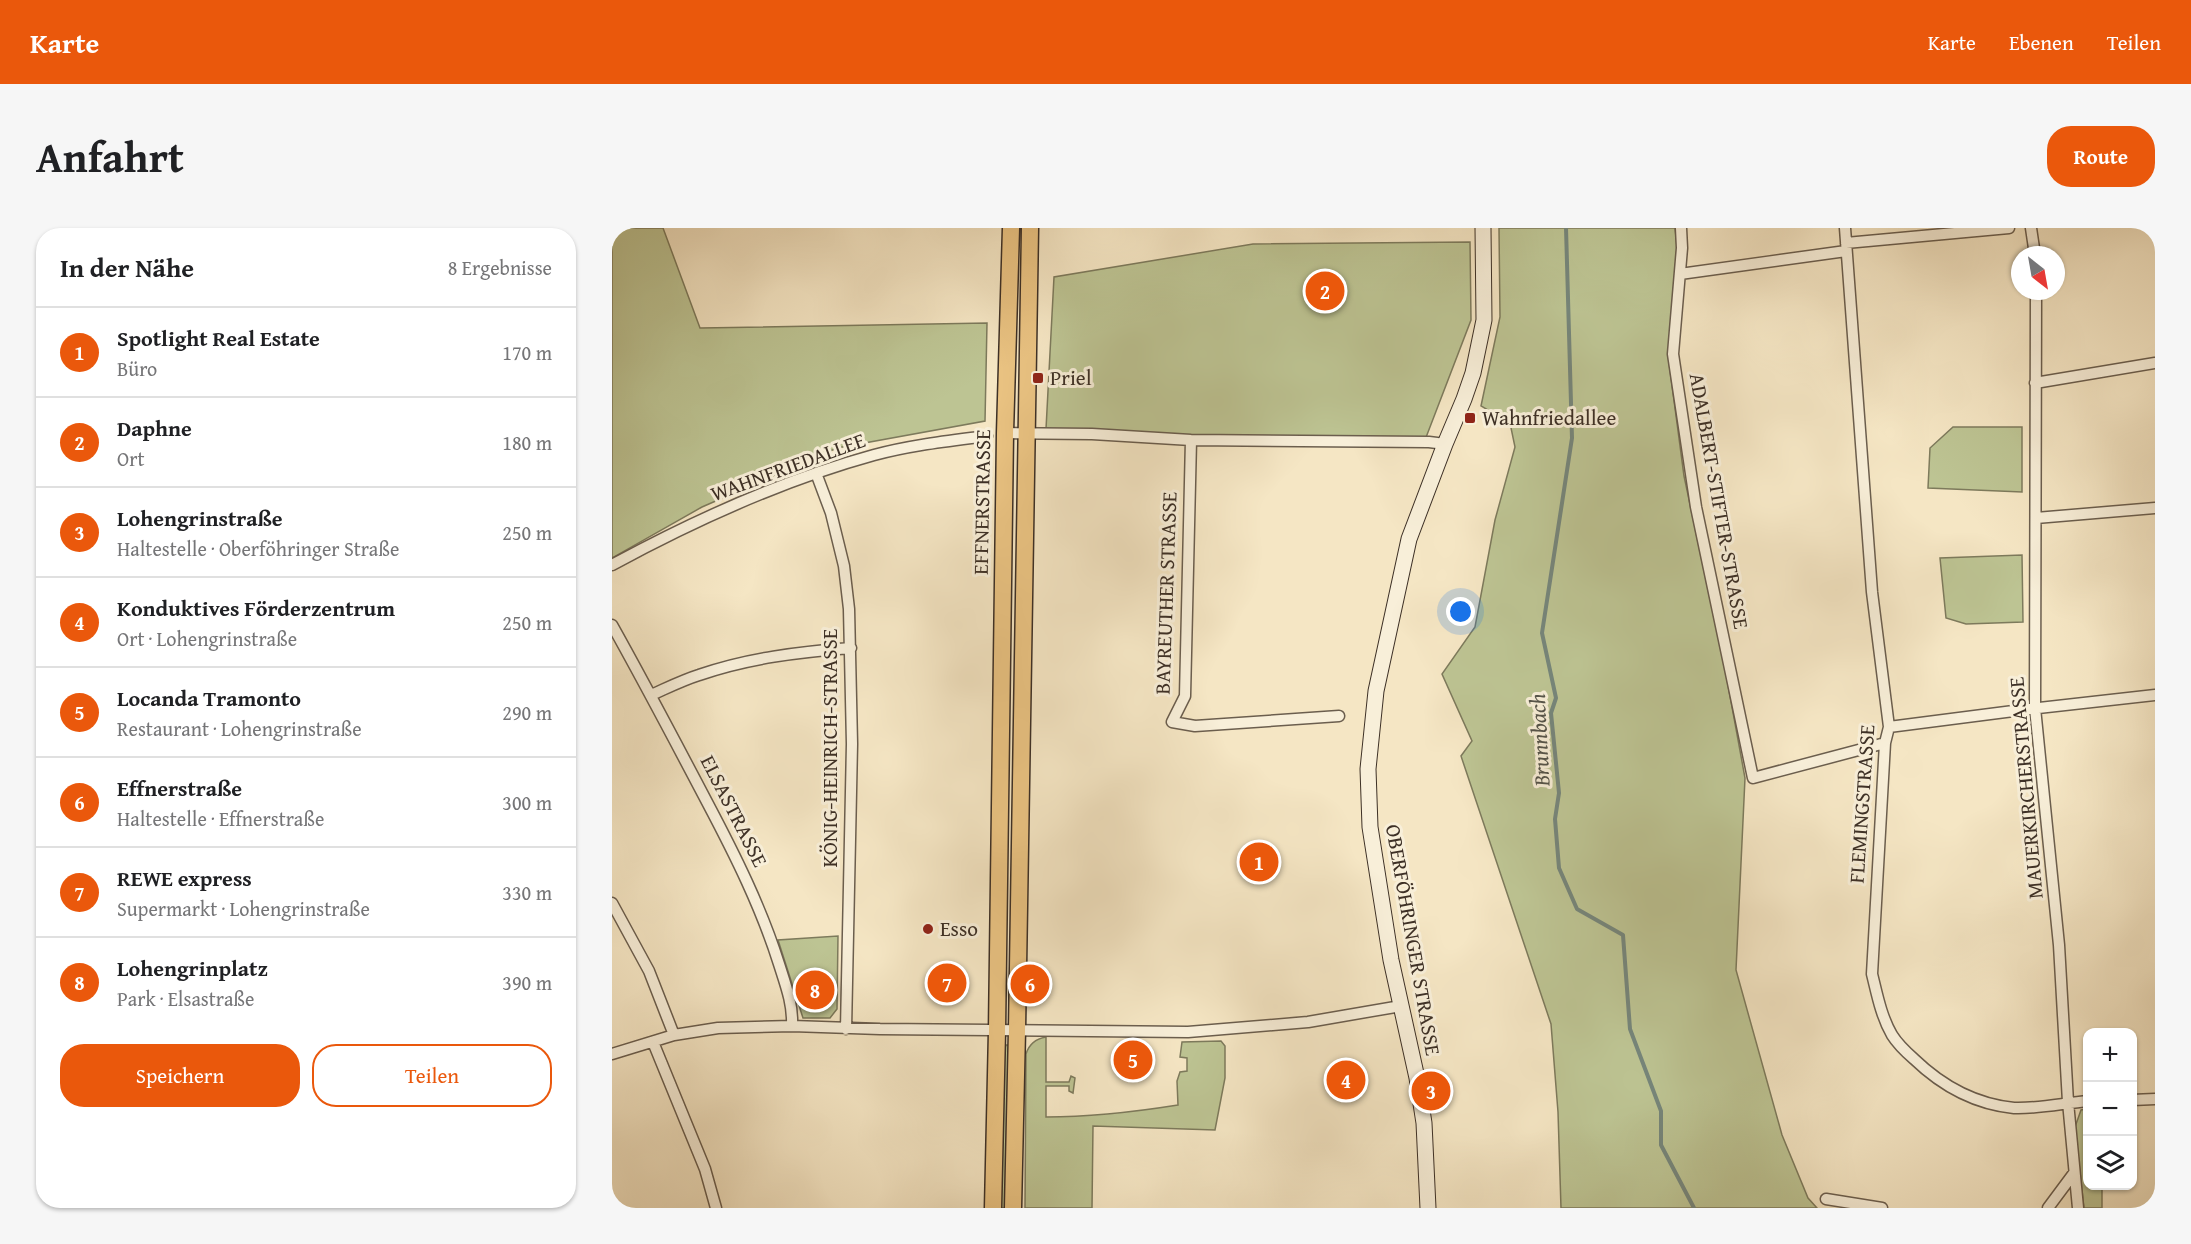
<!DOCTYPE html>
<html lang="de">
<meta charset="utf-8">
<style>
:root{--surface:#fff;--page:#f6f6f6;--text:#202124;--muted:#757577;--line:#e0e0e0;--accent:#ea580c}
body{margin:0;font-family:"Gentium Book Plus",serif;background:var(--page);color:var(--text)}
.controls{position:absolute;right:18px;bottom:18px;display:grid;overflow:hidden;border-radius:12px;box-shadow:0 2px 4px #0004}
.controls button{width:54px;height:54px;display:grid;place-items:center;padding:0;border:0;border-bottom:2px solid var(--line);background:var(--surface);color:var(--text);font:30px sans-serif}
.compass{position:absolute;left:1399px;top:18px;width:54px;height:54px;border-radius:50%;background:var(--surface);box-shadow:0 2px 4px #0004;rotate:149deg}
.you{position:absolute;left:849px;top:384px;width:21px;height:21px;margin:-15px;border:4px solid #fff;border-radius:50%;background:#1a73e8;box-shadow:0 0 0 9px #1a73e833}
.badge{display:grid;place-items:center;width:39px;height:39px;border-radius:50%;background:var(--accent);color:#fff;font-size:20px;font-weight:700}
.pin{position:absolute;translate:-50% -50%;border:3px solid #fff;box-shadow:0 2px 6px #0006}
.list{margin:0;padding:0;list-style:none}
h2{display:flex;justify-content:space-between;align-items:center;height:78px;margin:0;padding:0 24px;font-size:26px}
h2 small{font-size:20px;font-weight:400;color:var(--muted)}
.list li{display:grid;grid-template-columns:39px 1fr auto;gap:18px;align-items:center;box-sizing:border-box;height:90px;padding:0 24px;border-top:2px solid var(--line)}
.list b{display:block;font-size:22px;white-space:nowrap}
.list p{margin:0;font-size:20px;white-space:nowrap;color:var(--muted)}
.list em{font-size:20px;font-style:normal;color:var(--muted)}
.actions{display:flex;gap:12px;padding:18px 24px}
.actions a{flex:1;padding:14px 0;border:2px solid var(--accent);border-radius:24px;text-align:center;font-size:21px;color:var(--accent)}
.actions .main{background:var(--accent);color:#fff}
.icon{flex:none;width:33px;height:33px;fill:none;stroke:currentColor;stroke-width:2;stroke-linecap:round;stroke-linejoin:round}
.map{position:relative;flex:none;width:1543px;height:980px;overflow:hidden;border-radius:24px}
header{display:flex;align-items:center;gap:36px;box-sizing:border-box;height:84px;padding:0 30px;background:var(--accent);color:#fff}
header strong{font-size:28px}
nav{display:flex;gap:33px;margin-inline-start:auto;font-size:21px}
.intro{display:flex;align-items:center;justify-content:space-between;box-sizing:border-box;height:144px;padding:0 36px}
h1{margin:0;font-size:42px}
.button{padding:15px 27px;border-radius:24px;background:var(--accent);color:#fff;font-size:21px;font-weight:700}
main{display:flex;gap:36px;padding:0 36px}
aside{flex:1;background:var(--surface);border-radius:24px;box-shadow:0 2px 4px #0004}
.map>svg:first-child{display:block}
.green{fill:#bdc493;stroke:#7d7a5c;stroke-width:1.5}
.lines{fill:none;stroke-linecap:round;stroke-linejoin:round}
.stream{stroke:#76867b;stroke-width:4}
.minor-casing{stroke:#6b5e4e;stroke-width:13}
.secondary-casing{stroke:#3d3026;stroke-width:17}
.primary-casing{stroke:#3d3026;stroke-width:19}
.trunk-casing{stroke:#3d3026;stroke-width:19}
.minor{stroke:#f8efd9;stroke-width:10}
.secondary{stroke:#f8efd9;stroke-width:15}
.primary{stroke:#eac382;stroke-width:16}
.trunk{stroke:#eac382;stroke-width:16}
.poi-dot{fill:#8f2418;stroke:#f8efd9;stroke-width:2}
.labels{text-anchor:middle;stroke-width:6;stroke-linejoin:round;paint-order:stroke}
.poi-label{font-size:21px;fill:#3d3026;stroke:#f8efd9;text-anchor:start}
.street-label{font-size:21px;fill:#3d3026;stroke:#f8efd9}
.water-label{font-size:22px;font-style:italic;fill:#55544a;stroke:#f8efd9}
</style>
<header>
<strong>Karte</strong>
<nav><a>Karte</a><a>Ebenen</a><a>Teilen</a></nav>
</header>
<div class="intro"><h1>Anfahrt</h1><a class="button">Route</a></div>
<main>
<aside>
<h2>In der Nähe<small>8 Ergebnisse</small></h2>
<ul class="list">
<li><span class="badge">1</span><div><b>Spotlight Real Estate</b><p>Büro</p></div><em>170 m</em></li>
<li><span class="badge">2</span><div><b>Daphne</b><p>Ort</p></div><em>180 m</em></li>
<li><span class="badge">3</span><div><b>Lohengrinstraße</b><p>Haltestelle · Oberföhringer Straße</p></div><em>250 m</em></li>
<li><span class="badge">4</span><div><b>Konduktives Förderzentrum</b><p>Ort · Lohengrinstraße</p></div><em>250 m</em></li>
<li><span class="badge">5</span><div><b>Locanda Tramonto</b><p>Restaurant · Lohengrinstraße</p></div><em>290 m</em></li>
<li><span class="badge">6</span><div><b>Effnerstraße</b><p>Haltestelle · Effnerstraße</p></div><em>300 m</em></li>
<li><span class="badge">7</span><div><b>REWE express</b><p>Supermarkt · Lohengrinstraße</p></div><em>330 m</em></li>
<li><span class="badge">8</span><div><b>Lohengrinplatz</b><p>Park · Elsastraße</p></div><em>390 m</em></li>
</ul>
<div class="actions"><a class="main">Speichern</a><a>Teilen</a></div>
</aside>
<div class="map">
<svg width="1543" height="980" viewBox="0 0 1543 980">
<rect width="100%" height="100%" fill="#f5e6c4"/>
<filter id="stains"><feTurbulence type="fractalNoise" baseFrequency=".00333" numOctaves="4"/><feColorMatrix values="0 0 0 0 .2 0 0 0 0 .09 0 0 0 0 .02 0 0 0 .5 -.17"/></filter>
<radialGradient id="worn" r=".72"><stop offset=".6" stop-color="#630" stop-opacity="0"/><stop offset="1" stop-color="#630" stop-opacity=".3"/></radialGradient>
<!-- green -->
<path class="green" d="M 0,0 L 51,0 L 88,100 L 375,95 L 373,193 L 225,220 L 90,279 L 0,330 Z
M 887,0 L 1063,0 L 1065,19 L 1056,127 L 1072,248 L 1114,446 L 1133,550 L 1124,742 L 1170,907 L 1196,970 L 1205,980 L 949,980 L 946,884 L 939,796 L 849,528 L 860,513 L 830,446 L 863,399 L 883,292 L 903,219 L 898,195 L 869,178 L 888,89 Z
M 858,14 L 859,92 L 813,212 L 580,208 L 434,201 L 442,49 L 641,16 Z
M 1341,199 L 1410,199 L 1410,264 L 1316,260 L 1318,220 Z
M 1410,327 L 1411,394 L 1354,396 L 1334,390 L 1328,330 Z
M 226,708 L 225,781 L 218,790 L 191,790 L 166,712 Z
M 434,809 L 434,854 L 457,854 L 459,848 L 463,850 L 461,865 L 457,863 L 457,858 L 434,858 L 434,889 C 479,889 522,884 566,877 L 565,853 L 568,844 L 575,843 L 575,830 L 568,829 L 570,814 L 609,813 L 613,818 L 613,850 L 603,902 L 481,898 L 480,980 L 413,980 L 414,826 C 417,816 423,811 434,809 Z
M 394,817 L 397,817 L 395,980 L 389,980 L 392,823 Z
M 1475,881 L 1476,958 L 1490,958 L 1490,980 L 1472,980 L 1463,899 L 1469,882 Z"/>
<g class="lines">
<!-- stream -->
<path class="stream" d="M 954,0 L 960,210 L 930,405 L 944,470 L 939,485 L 947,565 L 943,591 L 947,640 L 965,681 L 1011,707 L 1018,801 L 1049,883 L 1049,917 L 1082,980"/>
<defs>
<path id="minor" d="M 1069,0 L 1070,20 L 1061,126 L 1084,279 L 1141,550 L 1273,515
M 1233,0 L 1260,364 L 1277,499 L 1273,515 L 1260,746 C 1265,766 1269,788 1280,807 C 1285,815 1294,824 1302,831 C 1330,858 1362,876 1402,880 C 1426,881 1452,875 1476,873
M 1419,0 L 1423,27
M 1234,15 L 1397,0
M 1068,46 L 1234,23
M 1424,63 L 1423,480 L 1447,717 L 1456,874 L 1466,980
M 1423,155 L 1543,135
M 393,205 L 480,206 L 579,212 L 817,214 L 833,216
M 579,212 L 573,468 L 560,494 L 583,498 L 727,488
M 204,245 L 219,285 L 232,338 L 237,381 L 240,516 L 234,801
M 1424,290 L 1543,280
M 0,337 C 83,292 171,252 262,227 C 299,217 337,213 375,208
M 0,397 C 33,456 64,515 95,574 C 123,627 149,679 167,736 C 174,758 181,776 180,798
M 39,467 C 55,460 71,452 87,447 C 136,430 187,424 239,420
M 1277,499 L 1417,481 L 1543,467
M 0,675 L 37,743 L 62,807
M 41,814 L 93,941 L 104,980
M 0,826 L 62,807 L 106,800 L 180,798 L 268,801 L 576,804 L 696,794 L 789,778
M 1520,872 L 1543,871
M 1214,971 L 1270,980
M 1436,980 L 1462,945"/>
<path id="secondary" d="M 816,980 L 812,895 L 805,850 L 779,732 L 758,599 L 756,541 L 764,463 L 797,311 L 833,216 L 852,171 L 861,145 L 872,92 L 871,0"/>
<path id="primary" d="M 405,802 L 418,0
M 385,803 L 393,205 L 399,0"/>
<path id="trunk" d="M 381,980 L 385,803
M 401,980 L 405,802"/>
</defs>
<!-- minor casing -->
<use href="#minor" class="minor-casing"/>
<!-- secondary casing -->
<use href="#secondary" class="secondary-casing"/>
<!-- primary casing -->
<use href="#primary" class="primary-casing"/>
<!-- trunk casing -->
<use href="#trunk" class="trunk-casing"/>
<!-- minor -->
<use href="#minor" class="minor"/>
<!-- secondary -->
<use href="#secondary" class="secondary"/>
<!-- primary -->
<use href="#primary" class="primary"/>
<!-- trunk -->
<use href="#trunk" class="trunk"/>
</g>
<!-- markers -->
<g class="poi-dot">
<rect x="420" y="144" width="12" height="12" rx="3"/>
<rect x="852" y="184" width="12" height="12" rx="3"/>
<circle cx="316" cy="701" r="6"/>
</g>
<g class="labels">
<!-- poi labels -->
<g class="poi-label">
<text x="438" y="157">Priel</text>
<text x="870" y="197">Wahnfriedallee</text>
<text x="328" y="708">Esso</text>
</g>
<!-- street labels -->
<g class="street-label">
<text transform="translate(176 239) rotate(-20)" y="7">WAHNFRIEDALLEE</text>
<text transform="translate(1107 273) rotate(80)" y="7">ADALBERT-STIFTER-STRASSE</text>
<text transform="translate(370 274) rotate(-89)" y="7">EFFNERSTRASSE</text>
<text transform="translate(554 365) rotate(-88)" y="7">BAYREUTHER STRASSE</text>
<text transform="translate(218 520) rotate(-90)" y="7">KÖNIG-HEINRICH-STRASSE</text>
<text transform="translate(1414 560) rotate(-95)" y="7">MAUERKIRCHERSTRASSE</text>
<text transform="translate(1250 576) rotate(-86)" y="7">FLEMINGSTRASSE</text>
<text transform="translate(122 583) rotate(63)" y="7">ELSASTRASSE</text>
<text transform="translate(801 712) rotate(80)" y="7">OBERFÖHRINGER STRASSE</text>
</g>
<!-- water labels -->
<g class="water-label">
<text transform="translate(927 512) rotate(-93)" y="8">Brunnbach</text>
</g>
</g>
<rect width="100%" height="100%" filter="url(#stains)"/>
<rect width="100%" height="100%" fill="url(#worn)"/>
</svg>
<div class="controls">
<button>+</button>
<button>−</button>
<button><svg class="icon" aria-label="layers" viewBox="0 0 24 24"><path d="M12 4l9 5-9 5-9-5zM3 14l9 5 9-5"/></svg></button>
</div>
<svg class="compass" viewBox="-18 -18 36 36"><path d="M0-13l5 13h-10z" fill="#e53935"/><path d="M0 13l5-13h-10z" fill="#757577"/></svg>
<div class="you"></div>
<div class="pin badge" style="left:647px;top:634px">1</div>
<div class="pin badge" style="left:713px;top:63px">2</div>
<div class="pin badge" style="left:819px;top:863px">3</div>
<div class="pin badge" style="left:734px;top:852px">4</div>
<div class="pin badge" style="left:521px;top:832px">5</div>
<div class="pin badge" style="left:418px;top:756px">6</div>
<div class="pin badge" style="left:335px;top:755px">7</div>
<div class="pin badge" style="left:203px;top:762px">8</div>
</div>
</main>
